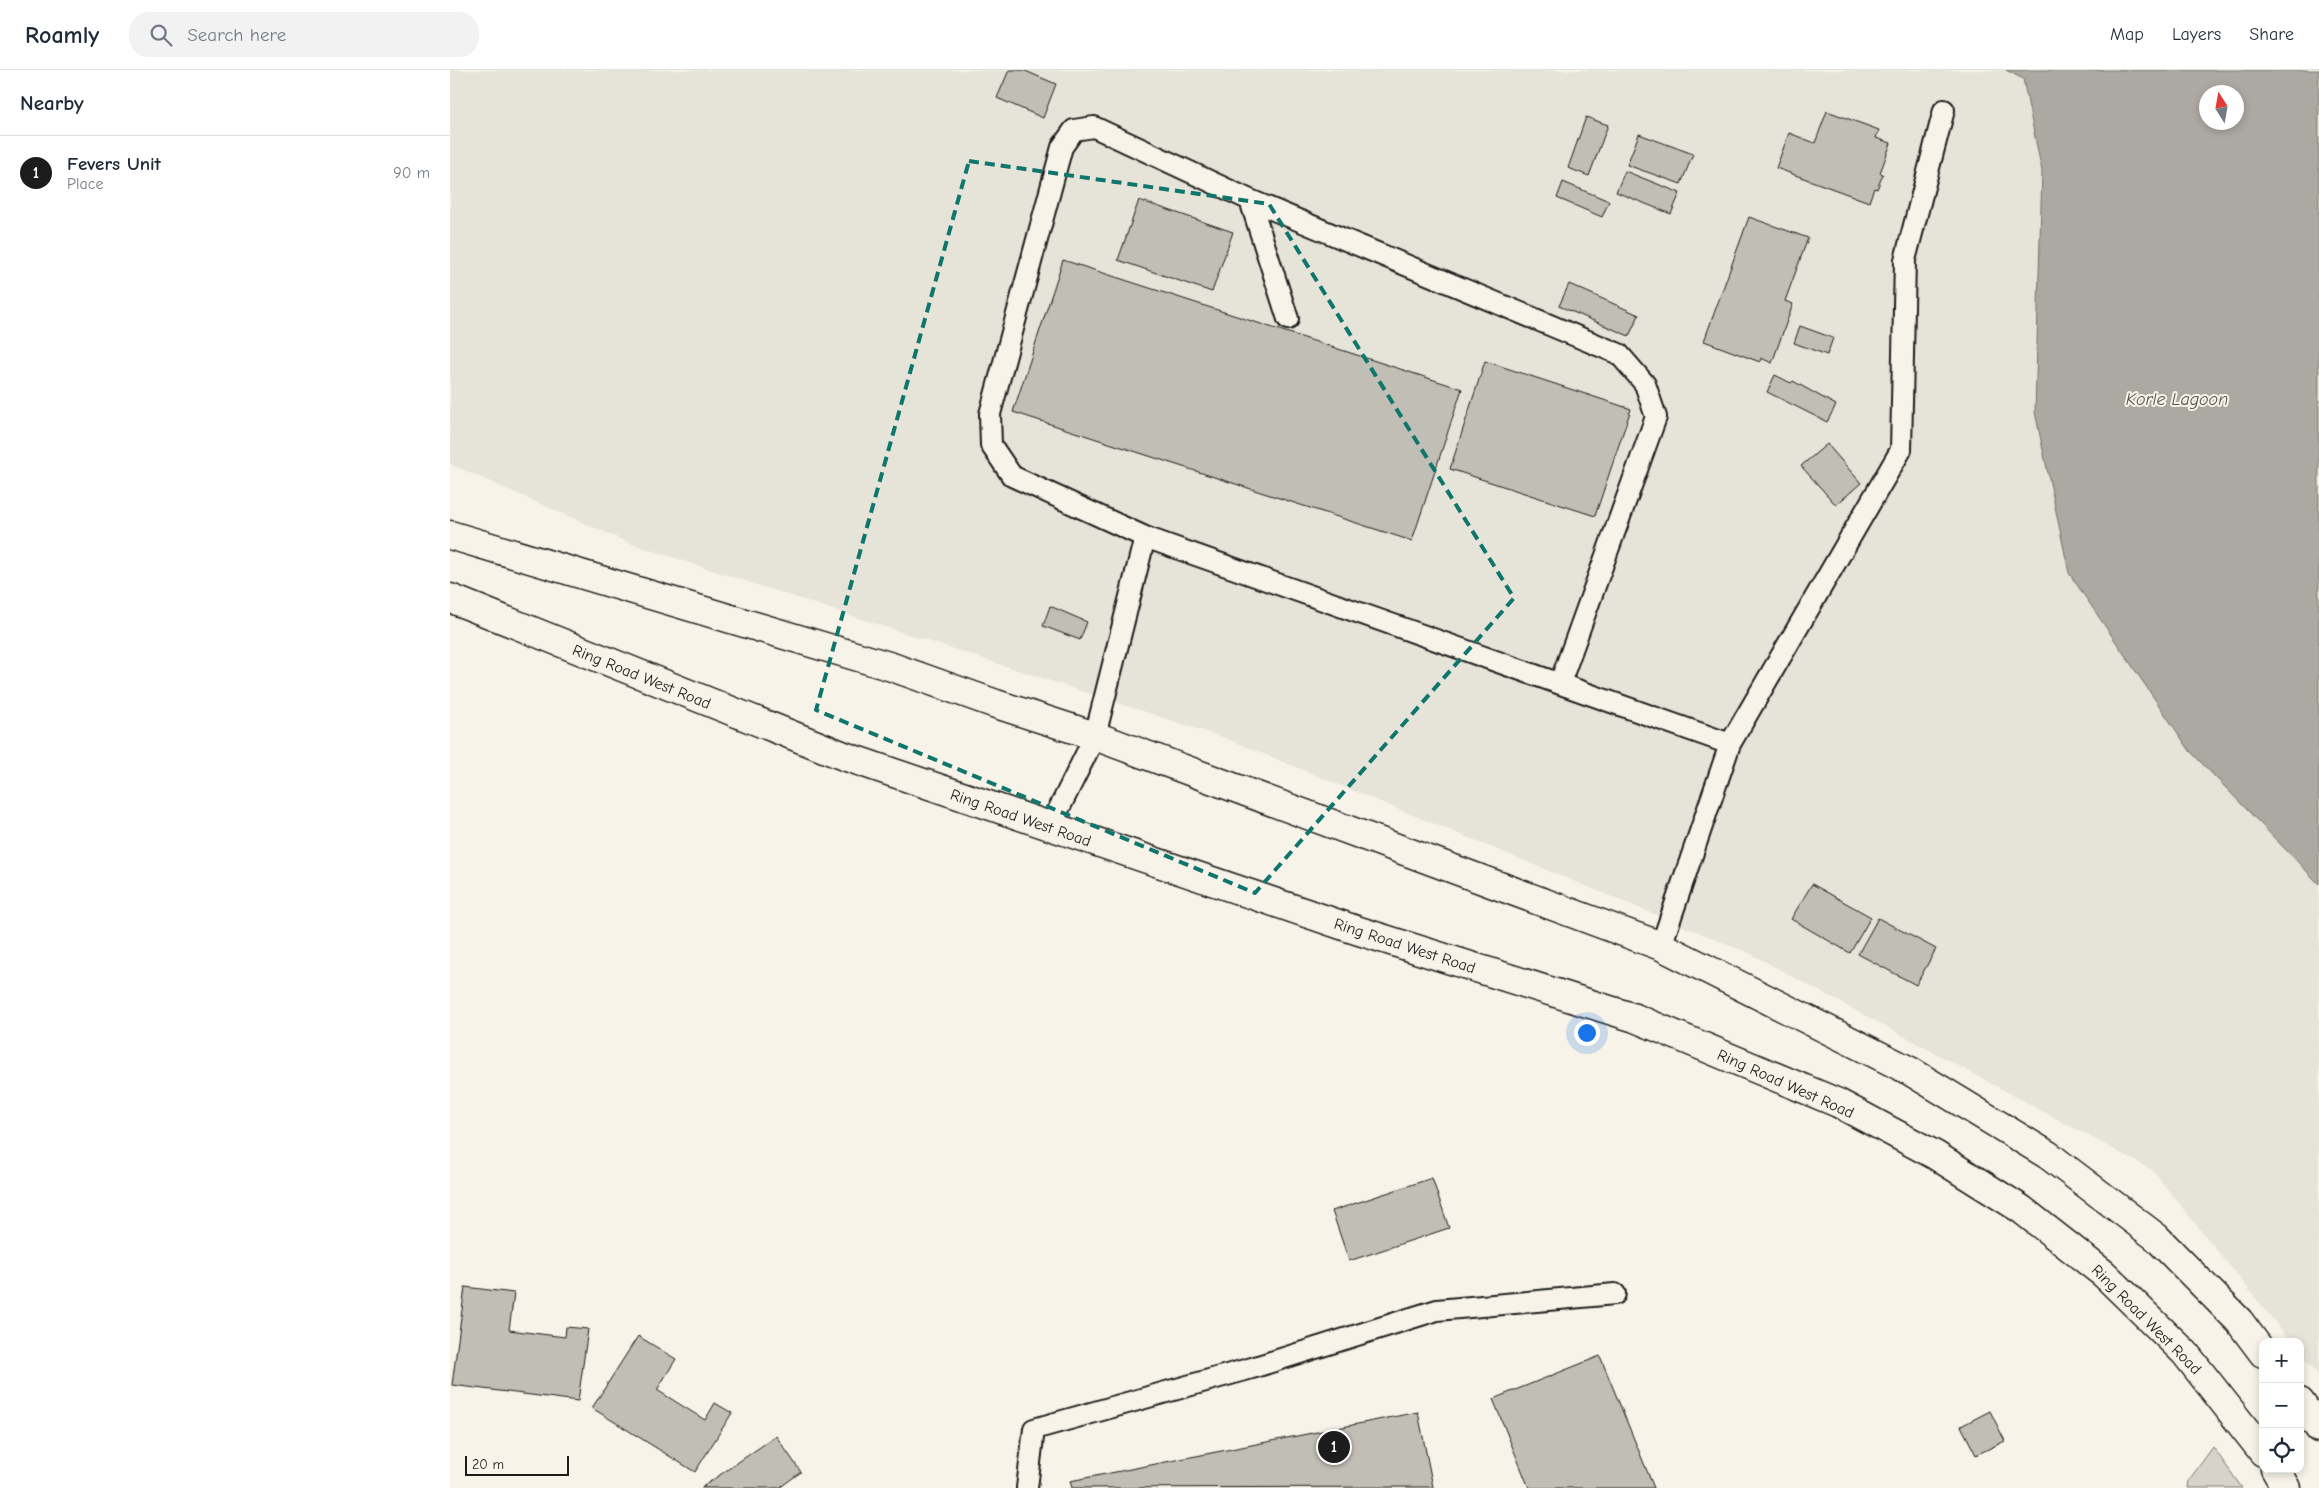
<!DOCTYPE html>
<meta charset="utf-8">
<style>
:root{--surface:#fff;--page:#f2f2f3;--text:#1f2937;--muted:#747a83;--line:#e0e1e3;--accent:#1c1c1c}
body{margin:0;font-family:"Comic Neue",sans-serif;background:var(--page);color:var(--text)}
.controls{position:absolute;right:15px;bottom:15px;display:grid;overflow:hidden;border-radius:10px;box-shadow:0 2px 8px #0003}
.controls button{width:45px;height:45px;display:grid;place-items:center;padding:0;border:0;border-bottom:1px solid var(--line);background:var(--surface);color:var(--text);font:25px sans-serif}
.compass{position:absolute;left:1749px;top:15px;width:45px;height:45px;border-radius:50%;background:var(--surface);box-shadow:0 2px 8px #0003;rotate:349deg}
.scale{position:absolute;left:15px;bottom:12px;width:104px;box-sizing:border-box;padding-left:5px;border:2px solid #1c1c1c;border-top:0;font-size:14px;line-height:18px;white-space:nowrap;color:#1c1c1c;-webkit-text-stroke:4px #f7f3e8;paint-order:stroke}
.you{position:absolute;left:1136px;top:962px;width:18px;height:18px;margin:-12px;border:4px solid #fff;border-radius:50%;background:#1a73e8;box-shadow:0 0 0 8px #1a73e833}
.badge{display:grid;place-items:center;width:32px;height:32px;border-radius:50%;background:var(--accent);color:#fff;font-size:16px;font-weight:700}
.pin{position:absolute;translate:-50% -50%;border:2px solid #fff;box-shadow:0 1px 5px #0006}
.list{margin:0;padding:0;list-style:none}
h2{display:flex;justify-content:space-between;align-items:center;height:65px;margin:0;padding:0 20px;font-size:21px}
h2 small{font-size:16px;font-weight:400;color:var(--muted)}
.list li{display:grid;grid-template-columns:32px 1fr auto;gap:15px;align-items:center;box-sizing:border-box;height:75px;padding:0 20px;border-top:1px solid var(--line)}
.list b{display:block;font-size:19px;white-space:nowrap}
.list p{margin:0;font-size:16px;white-space:nowrap;color:var(--muted)}
.list em{font-size:16px;font-style:normal;color:var(--muted)}
.icon{flex:none;width:28px;height:28px;fill:none;stroke:currentColor;stroke-width:2;stroke-linecap:round;stroke-linejoin:round}
.map{position:relative;flex:none;width:1869px;height:1418px;overflow:hidden}
header{display:flex;align-items:center;gap:30px;box-sizing:border-box;height:70px;padding:0 25px;background:var(--surface);border-bottom:1px solid var(--line)}
header strong{font-size:24px}
nav{display:flex;gap:28px;margin-inline-start:auto;font-size:18px}
.search{width:350px;height:45px;background:var(--page);display:flex;align-items:center;gap:12px;box-sizing:border-box;padding:0 18px;border-radius:20px;color:var(--muted);font-size:19px}
main{display:flex}
aside{flex:1;background:var(--surface)}
.map>svg:first-child{display:block}
.built{fill:#e6e3d9}
.green{fill:#d7d3cb;stroke:#7a7874}
.water{fill:#aca9a2;stroke:#72716c;fill-rule:evenodd}
.building{fill:#c0beb5;stroke:#1c1c1c}
.lines{fill:none;stroke-linecap:round;stroke-linejoin:round}
.lane-casing{stroke:#1c1c1c;stroke-width:24}
.primary-casing{stroke:#1c1c1c;stroke-width:31}
.lane{stroke:#f7f3e8;stroke-width:20}
.primary{stroke:#f7f3e8;stroke-width:28}
.marked{fill:none;stroke:#0f766e;stroke-width:4;stroke-dasharray:10 6;stroke-linejoin:round}
.labels{text-anchor:middle;stroke-width:4;stroke-linejoin:round;paint-order:stroke}
.street-label{font-size:16px;fill:#1c1c1c;stroke:#f7f3e8}
.water-label{font-size:18px;font-style:italic;fill:#565452;stroke:#f7f3e8}
</style>
<header>
<strong>Roamly</strong>
<div class="search"><svg class="icon" aria-label="search" viewBox="0 0 24 24"><circle cx="10" cy="10" r="6"/><path d="M15 15l6 6"/></svg>Search here</div>
<nav><a>Map</a><a>Layers</a><a>Share</a></nav>
</header>
<main>
<aside>
<h2>Nearby<small></small></h2>
<ul class="list">
<li><span class="badge">1</span><div><b>Fevers Unit</b><p>Place</p></div><em>90 m</em></li>
</ul>
</aside>
<div class="map">
<svg width="1869" height="1418" viewBox="0 0 1869 1418">
<rect width="100%" height="100%" fill="#f7f3e8"/>
<filter id="ink" filterUnits="userSpaceOnUse"><feTurbulence type="fractalNoise" baseFrequency=".02" numOctaves="2"/><feDisplacementMap in="SourceGraphic" scale="10" xChannelSelector="R" yChannelSelector="G"/><feConvolveMatrix kernelMatrix="1 2 1 2 8 2 1 2 1" color-interpolation-filters="sRGB"/></filter>
<g filter="url(#ink)">
<!-- built -->
<path class="built" d="M 0,0 L 1556,0 L 1573,9 L 1592,101 L 1585,342 L 1740,681 L 1869,814 L 1869,1306 L 1850,1283 L 1850,1272 L 1841,1272 L 1702,1100 L 1299,883 L 775,668 L 179,473 L 0,394 Z"/>
<!-- green -->
<path class="green" d="M 1763,1377 L 1792,1418 L 1738,1418 L 1739,1410 Z"/>
<!-- water -->
<path class="water" d="M 1556,0 L 1869,0 L 1869,814 L 1740,681 L 1619,503 L 1585,342 L 1592,101 L 1573,9 ZM 1756,22 L 1786,22 L 1786,52 L 1756,52 Z"/>
<!-- building -->
<path class="building" d="M 559,0 L 573,0 L 606,14 L 593,48 L 547,28 Z
M 1377,41 L 1429,60 L 1426,68 L 1441,73 L 1430,103 L 1433,104 L 1427,119 L 1424,118 L 1419,132 L 1326,98 L 1339,63 L 1365,73 Z
M 1136,47 L 1158,55 L 1139,106 L 1118,98 Z
M 1189,64 L 1243,84 L 1231,114 L 1177,95 Z
M 1175,101 L 1230,123 L 1221,144 L 1166,122 Z
M 1113,112 L 1159,131 L 1152,147 L 1107,128 Z
M 689,130 L 783,162 L 762,222 L 668,190 Z
M 1299,147 L 1358,168 L 1335,231 L 1343,234 L 1322,293 L 1311,288 L 1310,292 L 1254,271 Z
M 613,190 L 1012,319 L 962,471 L 563,342 Z
M 1119,214 L 1189,245 L 1179,266 L 1109,236 Z
M 1350,256 L 1383,268 L 1377,285 L 1344,273 Z
M 1035,291 L 1181,339 L 1145,446 L 1000,399 Z
M 1325,305 L 1341,313 L 1343,311 L 1386,335 L 1377,352 L 1317,322 Z
M 1377,374 L 1411,413 L 1386,435 L 1351,396 Z
M 600,536 L 637,552 L 630,570 L 593,556 Z
M 1362,814 L 1421,847 L 1400,883 L 1341,849 Z
M 1428,848 L 1486,879 L 1466,915 L 1408,884 Z
M 982,1108 L 999,1158 L 899,1191 L 882,1141 Z
M 15,1217 L 64,1223 L 59,1260 L 115,1267 L 116,1257 L 138,1259 L 128,1331 L 2,1315 Z
M 188,1266 L 226,1289 L 207,1320 L 255,1350 L 265,1333 L 282,1343 L 245,1402 L 142,1338 Z
M 1150,1286 L 1204,1418 L 1079,1418 L 1043,1329 Z
M 1540,1341 L 1555,1371 L 1526,1385 L 1511,1356 Z
M 968,1342 L 983,1417 L 622,1418 L 620,1411 Z
M 326,1366 L 351,1402 L 329,1418 L 251,1418 Z"/>
<g class="lines">
<defs>
<path id="lane" d="M 800,130 L 838,249
M 1110,613 L 1206,347 L 1195,314 L 1169,284 L 800,130 L 644,57 L 624,60 L 612,77 L 540,344 L 541,375 L 562,406 L 695,467 L 1280,674
M 600,757 L 645,666 L 695,467
M 1211,876 L 1280,674 L 1451,380 L 1455,190 L 1494,40
M 577,1418 L 584,1359 L 802,1298 L 987,1240 L 1165,1224"/>
<path id="primary" d="M 0,465 L 442,597 L 546,634 L 645,666 L 1211,876 L 1460,1001 L 1598,1085 L 1706,1167 L 1789,1251 L 1813,1283
M 0,528 L 394,686 L 906,860 L 1185,948 L 1388,1033 L 1485,1085 L 1571,1139 L 1654,1204 L 1735,1283 L 1813,1382
M 1850,1332 L 1869,1358
M 1825,1399 L 1836,1418"/>
</defs>
<!-- lane casing -->
<use href="#lane" class="lane-casing"/>
<!-- primary casing -->
<use href="#primary" class="primary-casing"/>
<!-- lane -->
<use href="#lane" class="lane"/>
<!-- primary -->
<use href="#primary" class="primary"/>
</g>
</g>
<!-- marked area -->
<path class="marked" d="M 519,91 L 819,134 L 1064,528 L 805,823 L 366,640 Z"/>
<g class="labels">
<!-- street labels -->
<g class="street-label">
<text transform="translate(192 606) rotate(22)" y="6">Ring Road West Road</text>
<text transform="translate(571 747) rotate(19)" y="6">Ring Road West Road</text>
<text transform="translate(955 875) rotate(18)" y="6">Ring Road West Road</text>
<text transform="translate(1336 1013) rotate(24)" y="6">Ring Road West Road</text>
<text transform="translate(1697 1249) rotate(45)" y="6">Ring Road West Road</text>
</g>
<!-- water labels -->
<g class="water-label">
<text x="1727" y="335">Korle Lagoon</text>
</g>
</g>
</svg>
<div class="controls">
<button>+</button>
<button>−</button>
<button><svg class="icon" aria-label="locate" viewBox="0 0 24 24"><circle cx="12" cy="12" r="6"/><path d="M12 2v4M12 18v4M2 12h4M18 12h4"/></svg></button>
</div>
<svg class="compass" viewBox="-18 -18 36 36"><path d="M0-13l5 13h-10z" fill="#e53935"/><path d="M0 13l5-13h-10z" fill="#747a83"/></svg>
<div class="scale">20 m</div>
<div class="you"></div>
<div class="pin badge" style="left:884px;top:1377px">1</div>
</div>
</main>
